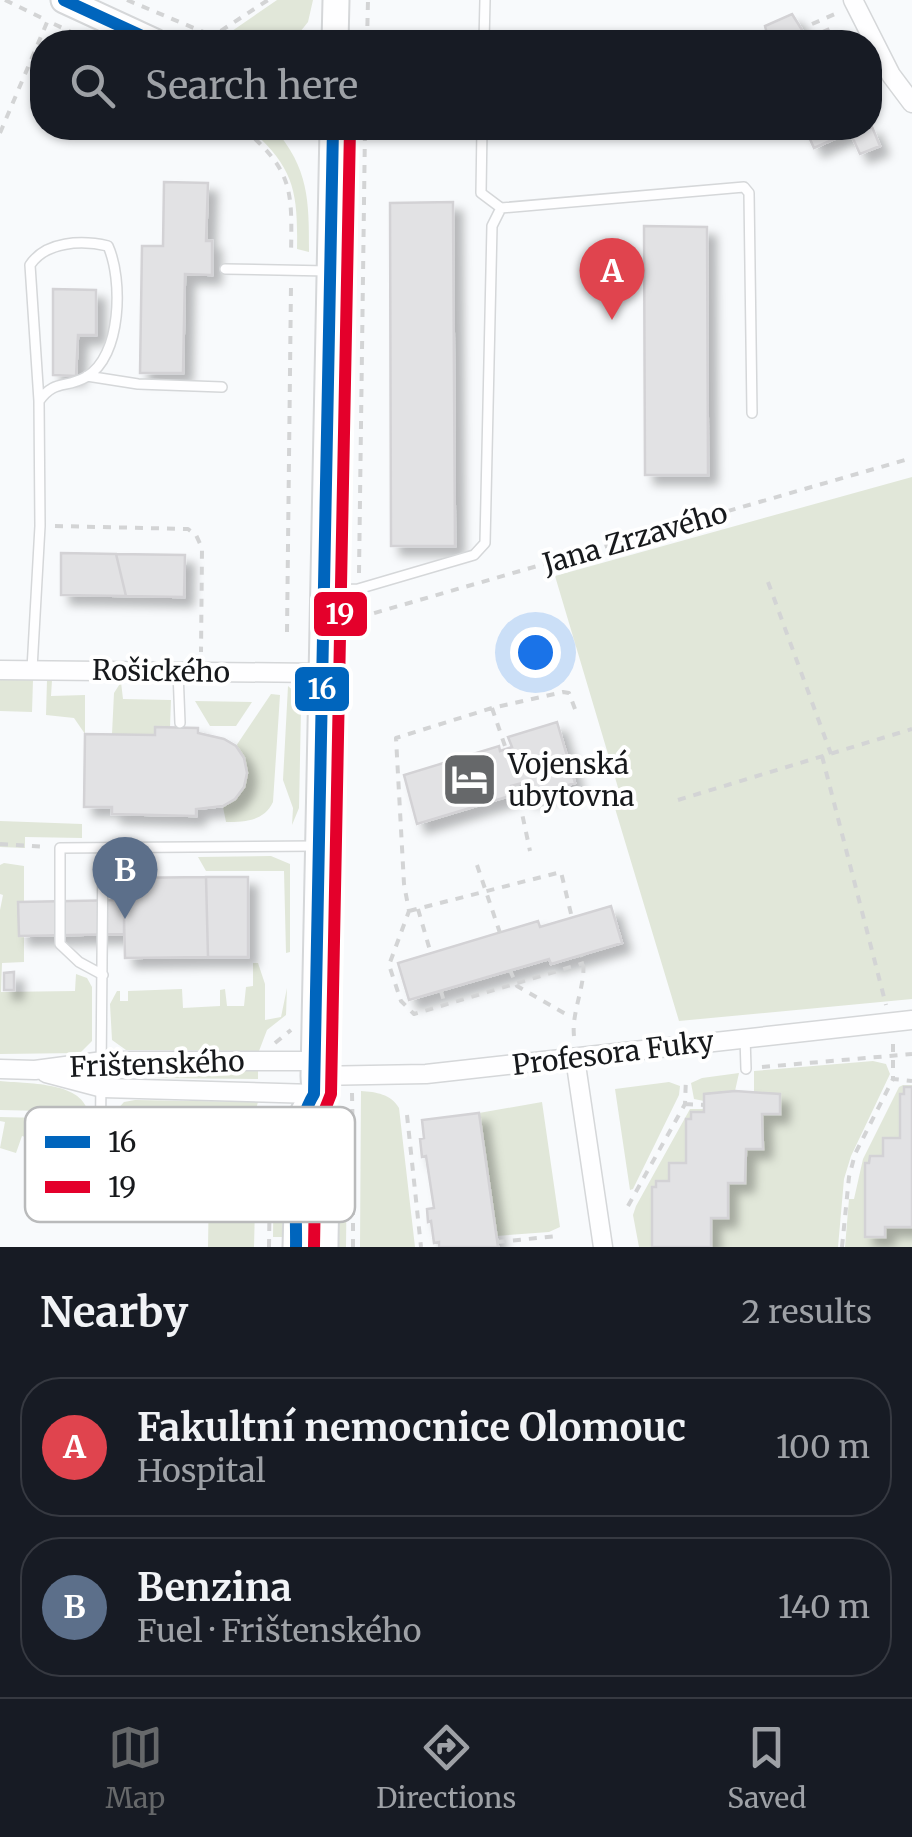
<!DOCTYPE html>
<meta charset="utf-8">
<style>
:root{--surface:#171b24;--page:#242831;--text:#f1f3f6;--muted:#9ea1a6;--line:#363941;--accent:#66686a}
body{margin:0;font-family:Merriweather,serif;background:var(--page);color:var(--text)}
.you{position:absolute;left:535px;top:652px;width:35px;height:35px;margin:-25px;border:8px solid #fff;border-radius:50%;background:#1a73e8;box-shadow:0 0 0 15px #1a73e833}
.badge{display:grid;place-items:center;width:65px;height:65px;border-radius:50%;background:var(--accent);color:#fff;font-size:32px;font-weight:700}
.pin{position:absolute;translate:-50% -82px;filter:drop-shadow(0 2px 5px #0008)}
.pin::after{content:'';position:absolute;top:52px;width:35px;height:30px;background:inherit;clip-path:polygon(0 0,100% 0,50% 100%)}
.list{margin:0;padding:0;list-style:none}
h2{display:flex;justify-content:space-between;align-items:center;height:130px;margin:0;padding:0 40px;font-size:42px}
h2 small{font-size:32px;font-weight:400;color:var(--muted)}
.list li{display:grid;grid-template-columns:65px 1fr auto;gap:30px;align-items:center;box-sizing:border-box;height:140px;margin:0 20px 20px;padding:0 20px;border:2px solid var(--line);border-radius:40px}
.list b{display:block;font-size:38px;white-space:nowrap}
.list p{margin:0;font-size:32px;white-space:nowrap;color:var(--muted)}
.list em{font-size:32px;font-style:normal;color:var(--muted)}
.icon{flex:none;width:55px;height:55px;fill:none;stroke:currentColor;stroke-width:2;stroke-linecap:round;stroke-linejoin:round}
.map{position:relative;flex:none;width:912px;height:1247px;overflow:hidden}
.search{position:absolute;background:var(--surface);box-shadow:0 2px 8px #0004;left:30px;right:30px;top:30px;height:110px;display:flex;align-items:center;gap:25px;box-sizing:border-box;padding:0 35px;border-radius:40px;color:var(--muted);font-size:38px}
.sheet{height:450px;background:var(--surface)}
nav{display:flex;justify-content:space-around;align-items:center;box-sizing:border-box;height:140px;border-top:2px solid var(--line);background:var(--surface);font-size:28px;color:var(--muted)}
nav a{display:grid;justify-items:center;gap:5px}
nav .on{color:var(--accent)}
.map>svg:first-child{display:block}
.green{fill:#e1e7d9}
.building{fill:#e2e2e4;stroke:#d3d2d5;stroke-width:2.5;filter:url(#shadow)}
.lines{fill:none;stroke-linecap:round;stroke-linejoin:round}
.lane-casing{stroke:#d5d7d9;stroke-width:12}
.street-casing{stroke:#d5d7d9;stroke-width:21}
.secondary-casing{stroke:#d5d7d9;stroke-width:29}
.path{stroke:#d3d4d5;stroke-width:4;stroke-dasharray:8 8;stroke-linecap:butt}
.lane{stroke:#fefeff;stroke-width:9}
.street{stroke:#fefeff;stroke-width:18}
.secondary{stroke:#fefeff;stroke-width:25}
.bus-1-casing{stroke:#fff;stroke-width:20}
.bus-2-casing{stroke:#fff;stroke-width:20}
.bus-1{stroke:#0065bd;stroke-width:12}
.bus-2{stroke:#e4002b;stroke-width:12}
.labels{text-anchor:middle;stroke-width:8;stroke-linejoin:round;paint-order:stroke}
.street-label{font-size:28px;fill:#17191c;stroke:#fff}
.poi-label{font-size:28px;fill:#17191c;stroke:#fff;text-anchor:start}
.key{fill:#fff;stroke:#b9babb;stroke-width:2.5}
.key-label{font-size:28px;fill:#17191c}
.line-badge{stroke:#fff;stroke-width:4}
.badge-label{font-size:28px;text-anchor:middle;font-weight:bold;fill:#fff}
</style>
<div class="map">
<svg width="912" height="1247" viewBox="0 0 912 1247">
<defs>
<filter id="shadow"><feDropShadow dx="9" dy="9" stdDeviation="5" flood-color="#0004"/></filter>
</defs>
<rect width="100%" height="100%" fill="#f8fafc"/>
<!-- green -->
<path class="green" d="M 277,0 L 313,0 L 308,22 L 292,42 L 216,42 Z
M 249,128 L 274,128 C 309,169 309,200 309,252 L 297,249 C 298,191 294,167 249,128 Z
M 912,477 L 912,999 L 679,1021 L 614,805 L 622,801 L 555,576 Z
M 0,679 L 33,680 L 32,712 L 0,711 Z
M 47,680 L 52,680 L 51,696 L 85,695 L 85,734 L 74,718 L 46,715 Z
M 121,682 L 123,699 L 171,700 L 170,728 L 155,735 L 112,734 L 114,693 Z
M 288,686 L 298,695 L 301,710 L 299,808 L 292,825 L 293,808 L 283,780 Z
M 271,694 L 280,695 L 273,802 C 264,821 245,822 226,822 L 223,807 C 247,791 252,770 236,746 Z
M 195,701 L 252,702 L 236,726 L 210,726 Z
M 0,821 L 82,824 L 82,838 L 25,837 L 25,848 L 0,847 Z
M 271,856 L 290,864 L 290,952 L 286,953 L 284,871 L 206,871 L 198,857 Z
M 4,863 L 24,866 L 24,902 L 18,902 L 19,936 L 24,936 L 24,962 L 2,963 L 1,992 L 75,991 L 76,974 L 87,978 L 92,987 L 92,1041 L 80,1053 L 0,1054 L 0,910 L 3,895 L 0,894 L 0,865 Z
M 253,963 L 258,963 L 265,984 L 265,1020 L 281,1017 L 287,988 L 286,1015 L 267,1030 L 259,1051 L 126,1050 L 112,1040 L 110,1004 L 117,991 L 120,991 L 120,1001 L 128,1001 L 128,991 L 182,989 L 183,1008 L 220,1006 L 220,990 L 225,989 L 227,1006 L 244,1006 L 246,987 L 253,986 Z
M 873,1061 L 886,1064 L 890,1074 L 851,1156 L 844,1179 L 838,1247 L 711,1247 L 711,1218 L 728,1217 L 728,1183 L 745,1183 L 746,1149 L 763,1148 L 762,1114 L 779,1114 L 779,1094 L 754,1092 L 754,1071 Z
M 258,1068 L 258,1079 L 142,1078 L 140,1075 Z
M 739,1073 L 735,1091 L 705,1094 L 704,1101 L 694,1099 L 691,1083 L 702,1078 Z
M 0,1081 C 26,1084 81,1081 88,1112 L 0,1110 Z
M 669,1082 L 680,1086 L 679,1095 L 633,1189 L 630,1190 L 615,1089 Z
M 903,1085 L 912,1085 L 912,1087 L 904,1088 L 904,1094 L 900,1095 L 900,1138 L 883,1138 L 883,1156 L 865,1163 L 865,1236 L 884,1237 L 885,1227 L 912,1227 L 912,1247 L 845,1247 L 849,1199 L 854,1199 L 863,1159 L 899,1087 Z
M 361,1091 C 376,1092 391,1094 399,1108 L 415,1247 L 360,1247 Z
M 135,1100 L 257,1102 L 258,1102 L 256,1109 L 248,1113 L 115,1112 L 124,1102 Z
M 542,1102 L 560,1227 L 549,1232 L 496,1236 L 479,1113 Z
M 690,1109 L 704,1109 L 704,1112 L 691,1112 L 691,1119 L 686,1119 L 686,1163 L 669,1181 L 657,1181 L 656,1187 L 652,1188 L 652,1247 L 639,1247 L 633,1215 L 636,1206 Z
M 0,1117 L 88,1119 L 87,1158 L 79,1167 L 63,1167 L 67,1150 L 22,1136 L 16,1153 L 0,1148 L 5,1122 L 0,1121 Z
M 210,1121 L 250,1121 L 257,1126 L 254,1247 L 208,1247 Z
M 274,1145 L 291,1145 L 290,1194 L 283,1202 L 282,1237 L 273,1237 Z
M 339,1148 L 344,1150 L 347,1157 L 346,1247 L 337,1247 Z"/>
<!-- building -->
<path class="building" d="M 792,14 L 807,38 L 828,29 L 834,42 L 769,42 L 765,26 Z
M 870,122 L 880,146 L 860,154 L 850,132 L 814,148 L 805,128 L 870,128 Z
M 164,182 L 208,183 L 206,241 L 212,241 L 212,275 L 185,274 L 183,373 L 140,373 L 142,246 L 163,246 Z
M 453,202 L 455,546 L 391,546 L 390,203 Z
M 644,226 L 707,227 L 708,475 L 645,475 Z
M 53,289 L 96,290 L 96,335 L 78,335 L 76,376 L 53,375 Z
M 61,553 L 116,554 L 126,596 L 61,595 Z
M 116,554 L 185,555 L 184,597 L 126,596 Z
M 557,722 L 575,783 L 526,798 L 522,783 L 511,786 L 513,795 L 417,824 L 404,775 L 499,746 L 500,751 L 512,747 L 508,737 Z
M 155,727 L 198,728 L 198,733 L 224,739 L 236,746 L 244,758 L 247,773 L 244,787 L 235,799 L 223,806 L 196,809 L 196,816 L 112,814 L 112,807 L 84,807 L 85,734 L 155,735 Z
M 206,877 L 248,877 L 248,957 L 208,957 Z
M 206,877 L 208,957 L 125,958 L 123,878 Z
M 124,900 L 124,934 L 19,936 L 18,902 Z
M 611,906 L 622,943 L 551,964 L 549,959 L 409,1000 L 398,963 L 538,921 L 540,927 Z
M 14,972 L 14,990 L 4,990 L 4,973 Z
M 904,1087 L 912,1087 L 912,1227 L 885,1227 L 885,1237 L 865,1237 L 865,1163 L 869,1163 L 870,1156 L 883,1156 L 883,1138 L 900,1138 L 900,1094 L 904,1094 Z
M 735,1091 L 780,1094 L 780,1114 L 762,1114 L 763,1149 L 746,1149 L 745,1183 L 728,1183 L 728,1218 L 711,1218 L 711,1247 L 652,1247 L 652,1187 L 656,1187 L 656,1181 L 669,1181 L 669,1163 L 686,1163 L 686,1119 L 691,1119 L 691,1112 L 704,1112 L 704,1094 Z
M 479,1113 L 498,1247 L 439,1247 L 439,1242 L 434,1243 L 431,1221 L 428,1222 L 427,1209 L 434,1208 L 426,1156 L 422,1157 L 420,1139 L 424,1138 L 422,1120 Z"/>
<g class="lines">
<defs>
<path id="lane" d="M 484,42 L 485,0
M 482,128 L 481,193 L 501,208
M 225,269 L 328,271
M 87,376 L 138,384 L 222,387
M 327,590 L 358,589 L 474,555 L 485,543 L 492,226 L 501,208 L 744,187 L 749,193 L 752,413
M 32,669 L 40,526 L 39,401 L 30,265 C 46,241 82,240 108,246 C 123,279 122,357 86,377 C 65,389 55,379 39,401
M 178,671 L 180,723
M 103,975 L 79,962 L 60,944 L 60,848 L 316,846
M 745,1037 L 746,1069
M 100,1189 L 103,848"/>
<path id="street" d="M 853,0 L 891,75 L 912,103
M 0,670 L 322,673
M 575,1058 L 603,1247
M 0,1069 L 35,1070 L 103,1061 L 314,1061
M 46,1073 L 103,1088 L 314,1094
M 314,1076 L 426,1074 L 912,1020"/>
<path id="secondary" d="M 64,0 L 155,42
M 335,42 L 336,0
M 296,1247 L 299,1130 L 304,1111 L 314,1094
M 325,1247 C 325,1211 328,1173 326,1137 C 324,1115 314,1098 314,1076 L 333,128"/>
</defs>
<!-- lane casing -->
<use href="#lane" class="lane-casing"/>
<!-- street casing -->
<use href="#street" class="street-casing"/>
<!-- secondary casing -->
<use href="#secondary" class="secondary-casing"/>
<!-- path -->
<path class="path" d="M 5,0 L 46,20
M 127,0 L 213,36
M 54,24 L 93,42
M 812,24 L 835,14
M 210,42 L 213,36 L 268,0
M 367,42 L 368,0
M 243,128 C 294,172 292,191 291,255
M 0,133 L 48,20
M 55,526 L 188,529 L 196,535 L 202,548 L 201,652
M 359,573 L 365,128
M 768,582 L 831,754
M 346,627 L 357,618 L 912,458
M 287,632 L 291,285
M 492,708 L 506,749
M 575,709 L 569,693 L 563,692 L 492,708 L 396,738 L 404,884 L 409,911 L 389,965 L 401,1001 L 414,1014 L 584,963
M 822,756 L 886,1005
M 516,785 L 530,851
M 678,800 L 912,729
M 0,844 L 46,847
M 477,865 L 500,933
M 418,909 L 431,954
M 409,911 L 561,872 L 572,918
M 510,970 L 517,986 L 571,1017
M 441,991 L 445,1005
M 574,1036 C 571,1009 590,977 581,955
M 275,1043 L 291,1030
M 893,1044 L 893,1079
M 762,1067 L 912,1054
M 352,1093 L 353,1149
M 685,1104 L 704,1105
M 407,1115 L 421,1247
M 628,1206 L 685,1104 L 686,1077
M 497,1242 L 558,1236
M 269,1247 L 271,1111
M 353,1247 L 353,1183
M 842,1247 L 849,1177 L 855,1154 L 893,1079 L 912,1081"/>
<!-- lane -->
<use href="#lane" class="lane"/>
<!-- street -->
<use href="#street" class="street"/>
<!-- secondary -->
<use href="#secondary" class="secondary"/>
<defs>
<path id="bus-1" d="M 64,0 L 155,42
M 296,1247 C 297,1198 288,1137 314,1094 L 333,128"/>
<path id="bus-2" d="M 314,1247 L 316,1132 L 331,1094 L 350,128"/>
</defs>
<!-- bus-1 casing -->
<use href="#bus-1" class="bus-1-casing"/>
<!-- bus-2 casing -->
<use href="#bus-2" class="bus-2-casing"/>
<!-- bus-1 -->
<use href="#bus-1" class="bus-1"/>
<!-- bus-2 -->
<use href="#bus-2" class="bus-2"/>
</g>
<!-- icons -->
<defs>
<symbol id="hotel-square" viewBox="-11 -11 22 22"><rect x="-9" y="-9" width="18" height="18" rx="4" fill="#66686a" stroke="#fff"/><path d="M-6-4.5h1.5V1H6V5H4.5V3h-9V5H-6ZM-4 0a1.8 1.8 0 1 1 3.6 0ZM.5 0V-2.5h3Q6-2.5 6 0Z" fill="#fff"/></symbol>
</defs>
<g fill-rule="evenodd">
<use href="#hotel-square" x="438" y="748" width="63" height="63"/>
</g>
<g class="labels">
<!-- street labels -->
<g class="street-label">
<text transform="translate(635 538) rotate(-16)" y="10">Jana Zrzavého</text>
<text transform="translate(161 671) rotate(1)" y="10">Rošického</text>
<text transform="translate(613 1053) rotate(-7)" y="10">Profesora Fuky</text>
<text transform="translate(157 1064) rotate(-2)" y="10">Frištenského</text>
</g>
<!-- poi labels -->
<g class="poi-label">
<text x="508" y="774">Vojenská<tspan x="508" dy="32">ubytovna</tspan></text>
</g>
</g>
<!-- legend -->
<rect x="25" y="1107" width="330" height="115" rx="15" class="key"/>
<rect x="45" y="1136" width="45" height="12" fill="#0065bd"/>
<rect x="45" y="1181" width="45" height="12" fill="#e4002b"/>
<g class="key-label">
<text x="108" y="1152">16</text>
<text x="108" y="1197">19</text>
</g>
<g class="line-badge">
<rect x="312" y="590" width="57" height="48" rx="10" fill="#e4002b"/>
<rect x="293" y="665" width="58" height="48" rx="10" fill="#0065bd"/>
</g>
<g class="badge-label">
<text x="340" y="624">19</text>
<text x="322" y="699">16</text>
</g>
</svg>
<div class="you"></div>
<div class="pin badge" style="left:612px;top:320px;background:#e0444e">A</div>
<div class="pin badge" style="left:125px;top:919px;background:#5c6f8a">B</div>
<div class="search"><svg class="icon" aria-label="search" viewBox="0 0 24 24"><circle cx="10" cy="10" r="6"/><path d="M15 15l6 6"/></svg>Search here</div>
</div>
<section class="sheet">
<h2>Nearby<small>2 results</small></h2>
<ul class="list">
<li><span class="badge" style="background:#e0444e">A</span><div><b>Fakultní nemocnice Olomouc</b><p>Hospital</p></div><em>100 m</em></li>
<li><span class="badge" style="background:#5c6f8a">B</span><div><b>Benzina</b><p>Fuel · Frištenského</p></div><em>140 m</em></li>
</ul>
</section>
<nav>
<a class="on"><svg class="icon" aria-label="map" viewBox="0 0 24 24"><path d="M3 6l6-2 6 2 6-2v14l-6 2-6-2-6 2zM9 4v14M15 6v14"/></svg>Map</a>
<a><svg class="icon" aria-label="directions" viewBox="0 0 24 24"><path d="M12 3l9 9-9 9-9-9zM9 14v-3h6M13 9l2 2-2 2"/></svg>Directions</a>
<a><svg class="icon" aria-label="saved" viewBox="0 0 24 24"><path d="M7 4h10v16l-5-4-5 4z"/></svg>Saved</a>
</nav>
